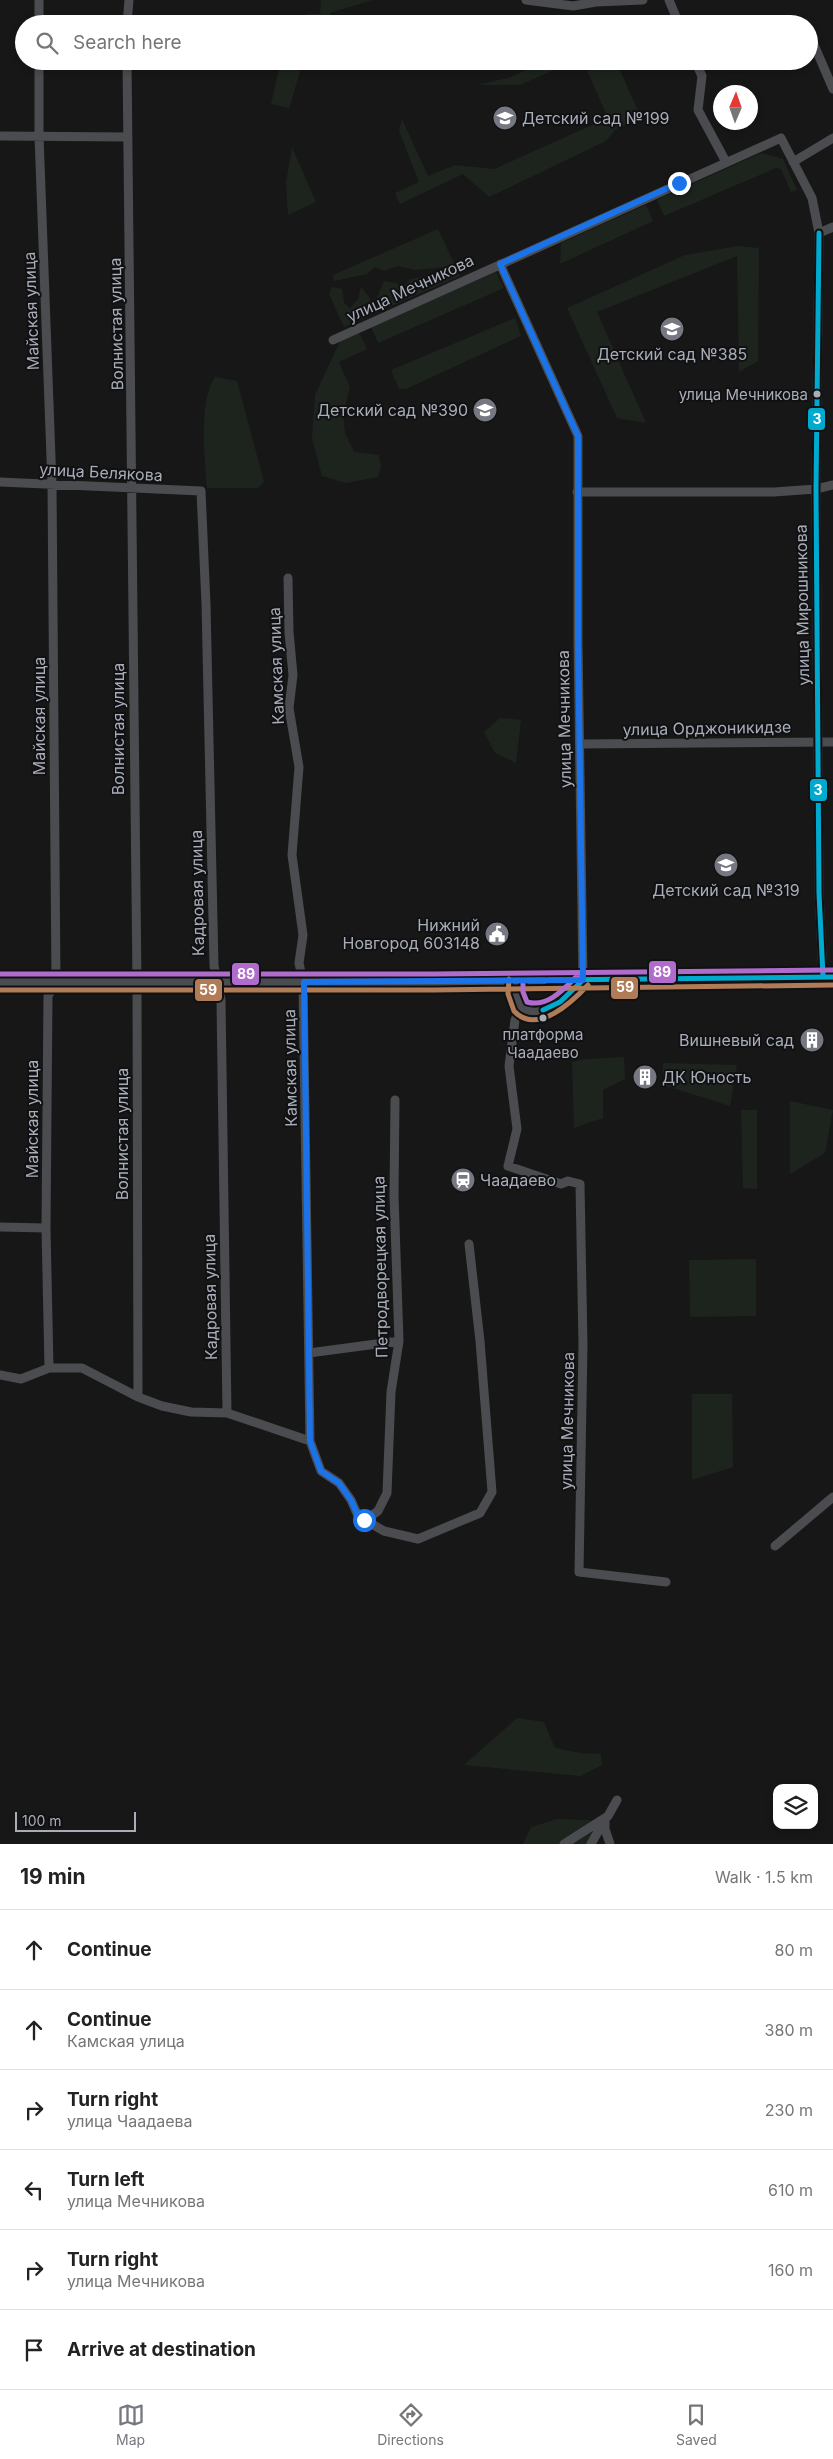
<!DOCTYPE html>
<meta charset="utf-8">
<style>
:root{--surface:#fff;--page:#f2f2f2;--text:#222;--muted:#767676;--line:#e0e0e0;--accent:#757880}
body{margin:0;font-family:Inter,sans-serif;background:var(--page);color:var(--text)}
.controls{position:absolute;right:15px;bottom:15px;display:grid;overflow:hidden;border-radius:10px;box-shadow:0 2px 8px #0003}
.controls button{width:45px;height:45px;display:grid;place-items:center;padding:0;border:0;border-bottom:1px solid var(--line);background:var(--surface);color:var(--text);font:25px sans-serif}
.compass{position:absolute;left:713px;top:85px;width:45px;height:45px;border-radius:50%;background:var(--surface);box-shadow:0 2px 8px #0003;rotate:2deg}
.scale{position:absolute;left:15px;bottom:12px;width:121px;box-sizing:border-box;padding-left:5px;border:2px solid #a8adb8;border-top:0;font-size:14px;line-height:18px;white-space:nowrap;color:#a8adb8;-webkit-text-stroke:4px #111113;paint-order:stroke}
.stop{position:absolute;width:15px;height:15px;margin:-11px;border:4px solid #1a73e8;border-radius:50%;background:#fff}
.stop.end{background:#1a73e8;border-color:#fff;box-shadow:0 1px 5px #0008}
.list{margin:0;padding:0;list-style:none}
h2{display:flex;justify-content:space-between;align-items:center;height:65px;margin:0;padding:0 20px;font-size:21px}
h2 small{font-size:16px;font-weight:400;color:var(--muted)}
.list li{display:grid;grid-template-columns:32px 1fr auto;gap:15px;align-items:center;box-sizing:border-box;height:80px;padding:0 20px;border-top:1px solid var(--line)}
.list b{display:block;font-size:19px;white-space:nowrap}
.list p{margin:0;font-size:16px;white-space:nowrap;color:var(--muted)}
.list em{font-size:16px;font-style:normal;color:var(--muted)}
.icon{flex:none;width:28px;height:28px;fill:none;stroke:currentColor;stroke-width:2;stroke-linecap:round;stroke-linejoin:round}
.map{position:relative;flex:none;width:833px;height:1844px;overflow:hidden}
.search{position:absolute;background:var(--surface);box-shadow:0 2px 8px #0003;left:15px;right:15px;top:15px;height:55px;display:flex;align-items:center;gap:12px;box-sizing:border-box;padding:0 18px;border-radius:28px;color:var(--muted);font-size:19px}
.sheet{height:545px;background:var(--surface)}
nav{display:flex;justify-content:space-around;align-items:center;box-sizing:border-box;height:70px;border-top:1px solid var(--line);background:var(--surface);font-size:14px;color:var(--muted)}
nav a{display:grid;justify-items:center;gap:2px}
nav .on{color:var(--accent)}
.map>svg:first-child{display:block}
.green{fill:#1d241e}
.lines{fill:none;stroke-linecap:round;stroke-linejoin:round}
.minor{stroke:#4b4c50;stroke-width:9}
.bus-1-casing{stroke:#111113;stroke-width:9}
.bus-2-casing{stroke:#111113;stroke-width:9}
.bus-3-casing{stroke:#111113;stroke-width:9}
.bus-1{stroke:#00a9ce;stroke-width:5}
.bus-2{stroke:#b07c57;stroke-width:5}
.bus-3{stroke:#b06ccc;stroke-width:5}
.route{stroke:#1a73e8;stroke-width:6}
.bus-dot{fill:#a8adb8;stroke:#111113;stroke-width:2}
.labels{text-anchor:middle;stroke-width:4;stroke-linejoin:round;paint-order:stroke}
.bus-label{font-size:15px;fill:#a8adb8;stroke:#111113;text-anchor:end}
.poi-label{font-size:16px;fill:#a8adb8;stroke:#111113;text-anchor:start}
.street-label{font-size:16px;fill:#a8adb8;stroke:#111113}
.line-badge{stroke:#111113;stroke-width:2}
.badge-label{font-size:14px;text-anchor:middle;font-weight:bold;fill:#fff}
</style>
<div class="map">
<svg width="833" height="1844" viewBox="0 0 833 1844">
<rect width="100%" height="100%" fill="#171717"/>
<!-- green -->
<path class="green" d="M 321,0 L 372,0 L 330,13 L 330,24 L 307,24 L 307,14 L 320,14 Z
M 281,61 L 303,62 L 289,108 L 271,104 Z
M 545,61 L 574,61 L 520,85 L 477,85 L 511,77 Z
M 583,61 L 616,61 L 641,118 L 615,130 L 606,141 L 489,197 L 463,174 L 400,204 L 395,193 L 419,182 L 399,131 L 402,119 L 428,176 L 455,165 L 494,169 L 608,118 Z
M 292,147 L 316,202 L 288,215 L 286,183 Z
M 761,153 L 783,159 L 797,190 L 791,192 L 781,169 L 776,168 L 664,216 L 657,200 Z
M 646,205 L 653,221 L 560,264 L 561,243 Z
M 438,229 L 460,276 L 344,327 L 329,294 L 332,287 L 342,289 L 344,303 L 350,308 L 358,299 L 361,287 L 369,297 L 373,307 L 384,281 L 397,283 L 401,288 L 411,279 L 450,272 L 444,267 L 415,270 L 398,266 L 384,271 L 375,267 L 367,274 L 334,281 L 333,275 Z
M 739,246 L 759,248 L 758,361 L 739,372 L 737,256 L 597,312 L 646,423 L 617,418 L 567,308 L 685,255 Z
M 496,272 L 504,288 L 378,343 L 371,327 Z
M 515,318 L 521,336 L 406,389 L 399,389 L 391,370 Z
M 359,333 L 367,349 L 339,362 L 350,388 L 343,415 L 345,433 L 354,452 L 379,455 L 381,466 L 378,477 L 346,483 L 322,476 L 312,439 L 315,395 L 340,341 Z
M 215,377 L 237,381 L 264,482 L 258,488 L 207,488 C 205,457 198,402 215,377 Z
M 500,718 L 521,720 L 516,763 L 495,753 L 484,732 Z
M 624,1057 L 625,1079 L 603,1090 L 603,1118 L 574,1128 L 572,1062 L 586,1059 Z
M 663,1063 L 737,1065 L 730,1106 L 663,1085 Z
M 790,1101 L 833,1110 L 825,1153 L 790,1174 Z
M 741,1110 L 757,1110 L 757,1189 L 743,1188 Z
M 756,1259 L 756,1316 L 690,1317 L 689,1260 Z
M 692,1394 L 732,1394 L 733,1467 L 692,1480 Z
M 517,1718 L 544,1722 L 555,1748 L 581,1753 L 601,1754 L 602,1765 L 580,1776 L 464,1765 Z
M 557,1819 L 590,1820 L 601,1832 L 596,1844 L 523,1844 L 531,1827 Z"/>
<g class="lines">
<!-- minor -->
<path class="minor" d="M 526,0 L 573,6 L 596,2 L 643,0
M 669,0 L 679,24
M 39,24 L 39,0
M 127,24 L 129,0
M 809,33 L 833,89
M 39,61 L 39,136 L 52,484 L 56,982 L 48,996 L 46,1228 L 49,1368
M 127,61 L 137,983 L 138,1397
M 695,61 L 702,76 L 698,110 L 726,162
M 0,136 L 128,137
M 793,162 L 833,138
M 819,233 L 833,227
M 500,264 L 578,436 L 578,640 L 583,980
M 333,340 L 781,138 L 812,198 L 819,233 L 816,489 L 819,893 L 823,976
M 0,482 L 201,491 L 206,604 L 214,966 L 221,1000 L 227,1413
M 577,492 L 774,492 L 816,489 L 833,485
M 288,578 L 289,632 L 293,675 L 289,708 L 299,767 L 292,855 L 303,935 L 299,963 L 303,982 L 310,1441 L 321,1471 L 339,1483 L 351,1500 L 358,1516 L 384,1531 L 418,1539 L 480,1513 L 492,1492 L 480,1341 L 469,1244
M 580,744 L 833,742
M 516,980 L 515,993 L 521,1008 C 548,1020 566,997 583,980
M 0,982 L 434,982 L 833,977
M 521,1008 L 515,1020 L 509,1066 L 517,1129 L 508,1166 L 561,1184 L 568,1181 L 580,1184 L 583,1345 L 579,1572 L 666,1582
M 0,1227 L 46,1228
M 309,1353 L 399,1341
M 0,1375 L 21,1379 L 49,1368 L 82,1368 L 138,1397 L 162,1406 L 191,1412 L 227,1413 L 310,1441
M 365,1520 L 378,1511 L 387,1493 L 391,1392 L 399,1341 L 394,1195 L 395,1100
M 775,1546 L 833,1497
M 605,1820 L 605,1829 L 610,1844
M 564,1844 L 608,1816 L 617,1800
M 591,1844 L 604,1821"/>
<defs>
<path id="bus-1" d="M 819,233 L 816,489 L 819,893 L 823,976
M 549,980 L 833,977
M 543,1010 L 560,1002 L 583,980"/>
<path id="bus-2" d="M 509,979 L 508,994 L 514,1011 C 537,1036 573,1001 588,985
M 0,990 L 434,990 L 833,985"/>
<path id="bus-3" d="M 0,974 L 434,974 L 833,970
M 523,981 L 523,992 L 527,1002 C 548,1008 564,989 578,975"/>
</defs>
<!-- bus-1 casing -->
<use href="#bus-1" class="bus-1-casing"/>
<!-- bus-2 casing -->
<use href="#bus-2" class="bus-2-casing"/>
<!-- bus-3 casing -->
<use href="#bus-3" class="bus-3-casing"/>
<!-- bus-1 -->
<use href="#bus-1" class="bus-1"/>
<!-- bus-2 -->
<use href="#bus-2" class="bus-2"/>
<!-- bus-3 -->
<use href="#bus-3" class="bus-3"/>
</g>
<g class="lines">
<!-- route -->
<path class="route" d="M 364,1520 L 358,1516 L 351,1500 L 339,1483 L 321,1471 L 310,1441 L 304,982 L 583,980 L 578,640 L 578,436 L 500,264 L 679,183"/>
</g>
<!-- icons -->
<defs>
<symbol id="school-disc" viewBox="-11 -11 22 22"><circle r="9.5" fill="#757880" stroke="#111113"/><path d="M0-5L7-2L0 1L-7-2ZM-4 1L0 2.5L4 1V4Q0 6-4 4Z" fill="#fff"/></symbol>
<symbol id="civic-disc" viewBox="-11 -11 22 22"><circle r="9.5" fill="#757880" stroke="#111113"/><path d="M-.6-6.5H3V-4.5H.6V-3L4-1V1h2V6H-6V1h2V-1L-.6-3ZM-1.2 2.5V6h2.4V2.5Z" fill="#fff"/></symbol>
<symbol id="building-disc" viewBox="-11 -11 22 22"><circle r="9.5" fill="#757880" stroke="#111113"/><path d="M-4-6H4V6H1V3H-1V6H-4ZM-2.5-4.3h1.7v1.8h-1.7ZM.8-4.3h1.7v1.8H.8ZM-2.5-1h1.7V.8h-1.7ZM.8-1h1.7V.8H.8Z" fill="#fff"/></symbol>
<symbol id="station-disc" viewBox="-11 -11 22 22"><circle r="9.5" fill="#757880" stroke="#111113"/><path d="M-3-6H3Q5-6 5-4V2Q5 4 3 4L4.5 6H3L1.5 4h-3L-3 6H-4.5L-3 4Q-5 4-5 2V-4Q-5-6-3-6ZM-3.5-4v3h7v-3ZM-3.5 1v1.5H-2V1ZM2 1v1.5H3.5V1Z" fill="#fff"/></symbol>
</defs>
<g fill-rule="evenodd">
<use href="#school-disc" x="491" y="104" width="28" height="28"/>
<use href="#school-disc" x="658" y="315" width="28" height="28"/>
<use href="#school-disc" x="471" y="396" width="28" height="28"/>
<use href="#school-disc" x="712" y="851" width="28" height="28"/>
<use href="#civic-disc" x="483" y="920" width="28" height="28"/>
<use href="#building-disc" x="798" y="1026" width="28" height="28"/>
<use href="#building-disc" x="631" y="1063" width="28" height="28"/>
<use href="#station-disc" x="449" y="1166" width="28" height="28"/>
</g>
<!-- markers -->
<g class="bus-dot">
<circle cx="817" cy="394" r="4.5"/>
<circle cx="543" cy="1018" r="4.5"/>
</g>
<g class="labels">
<!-- bus labels -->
<g class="bus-label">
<text x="808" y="400">улица Мечникова</text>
<text x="543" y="1040" text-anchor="middle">платформа<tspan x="543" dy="18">Чаадаево</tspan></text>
</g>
<!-- poi labels -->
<g class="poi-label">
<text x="522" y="124">Детский сад №199</text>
<text x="672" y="360" text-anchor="middle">Детский сад №385</text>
<text x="468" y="416" text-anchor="end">Детский сад №390</text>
<text x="726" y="896" text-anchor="middle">Детский сад №319</text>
<text x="480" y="931" text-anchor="end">Нижний<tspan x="480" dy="18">Новгород 603148</tspan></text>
<text x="794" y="1046" text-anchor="end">Вишневый сад</text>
<text x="662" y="1083">ДК Юность</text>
<text x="480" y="1186">Чаадаево</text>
</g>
<!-- street labels -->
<g class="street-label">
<text transform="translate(410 288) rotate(-25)" y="6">улица Мечникова</text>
<text transform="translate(31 311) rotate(-92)" y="6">Майская улица</text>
<text transform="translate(116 324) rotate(-91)" y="6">Волнистая улица</text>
<text transform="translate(101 472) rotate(3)" y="6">улица Белякова</text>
<text transform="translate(802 605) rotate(-91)" y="6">улица Мирошникова</text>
<text transform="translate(276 666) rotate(-92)" y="6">Камская улица</text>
<text transform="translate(39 716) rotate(-90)" y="6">Майская улица</text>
<text transform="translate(564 719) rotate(-91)" y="6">улица Мечникова</text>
<text transform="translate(707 728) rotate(-1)" y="6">улица Орджоникидзе</text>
<text transform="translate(118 729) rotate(-90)" y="6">Волнистая улица</text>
<text transform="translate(197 893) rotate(-91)" y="6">Кадровая улица</text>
<text transform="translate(290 1068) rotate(-91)" y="6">Камская улица</text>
<text transform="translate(32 1119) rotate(-90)" y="6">Майская улица</text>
<text transform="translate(122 1134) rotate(-90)" y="6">Волнистая улица</text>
<text transform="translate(380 1267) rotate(-91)" y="6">Петродворецкая улица</text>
<text transform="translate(210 1297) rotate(-91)" y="6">Кадровая улица</text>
<text transform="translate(567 1421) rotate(-89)" y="6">улица Мечникова</text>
</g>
</g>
<g class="line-badge">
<rect x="807" y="407" width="19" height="24" rx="5" fill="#00a9ce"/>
<rect x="809" y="778" width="19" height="24" rx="5" fill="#00a9ce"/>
<rect x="648" y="960" width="29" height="24" rx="5" fill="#b06ccc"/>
<rect x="231" y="962" width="29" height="24" rx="5" fill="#b06ccc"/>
<rect x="610" y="976" width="29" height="24" rx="5" fill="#b07c57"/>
<rect x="194" y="978" width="29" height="24" rx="5" fill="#b07c57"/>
</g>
<g class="badge-label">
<text x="817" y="424">3</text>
<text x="818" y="795">3</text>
<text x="662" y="977">89</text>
<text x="246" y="979">89</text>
<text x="625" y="992">59</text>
<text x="208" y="995">59</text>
</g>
</svg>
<div class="controls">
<button><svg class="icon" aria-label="layers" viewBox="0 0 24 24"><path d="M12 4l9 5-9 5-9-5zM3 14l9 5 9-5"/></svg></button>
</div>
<svg class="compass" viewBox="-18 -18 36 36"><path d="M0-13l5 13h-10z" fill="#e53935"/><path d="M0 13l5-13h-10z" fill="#767676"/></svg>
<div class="scale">100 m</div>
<div class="stop" style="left:364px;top:1520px"></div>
<div class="stop end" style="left:679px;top:183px"></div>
<div class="search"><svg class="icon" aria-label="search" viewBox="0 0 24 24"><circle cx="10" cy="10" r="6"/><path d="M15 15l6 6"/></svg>Search here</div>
</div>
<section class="sheet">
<h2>19 min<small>Walk · 1.5 km</small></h2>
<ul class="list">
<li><svg class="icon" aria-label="ahead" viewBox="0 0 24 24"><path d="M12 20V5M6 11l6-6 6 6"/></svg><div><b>Continue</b></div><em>80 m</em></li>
<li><svg class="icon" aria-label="ahead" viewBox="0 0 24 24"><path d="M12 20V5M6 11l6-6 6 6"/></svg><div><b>Continue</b><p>Камская улица</p></div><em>380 m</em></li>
<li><svg class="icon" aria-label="right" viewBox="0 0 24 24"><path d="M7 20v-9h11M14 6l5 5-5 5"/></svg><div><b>Turn right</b><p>улица Чаадаева</p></div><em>230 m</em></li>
<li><svg class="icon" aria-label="left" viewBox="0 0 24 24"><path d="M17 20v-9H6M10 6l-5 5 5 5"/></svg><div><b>Turn left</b><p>улица Мечникова</p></div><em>610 m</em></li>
<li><svg class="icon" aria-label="right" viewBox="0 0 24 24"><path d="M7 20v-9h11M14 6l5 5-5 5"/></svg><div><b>Turn right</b><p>улица Мечникова</p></div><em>160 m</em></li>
<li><svg class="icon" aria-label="arrive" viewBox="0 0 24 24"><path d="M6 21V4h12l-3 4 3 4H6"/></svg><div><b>Arrive at destination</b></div></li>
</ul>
</section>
<nav>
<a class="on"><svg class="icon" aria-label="map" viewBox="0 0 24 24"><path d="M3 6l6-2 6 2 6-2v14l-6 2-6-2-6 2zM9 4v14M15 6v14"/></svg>Map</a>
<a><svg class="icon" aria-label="directions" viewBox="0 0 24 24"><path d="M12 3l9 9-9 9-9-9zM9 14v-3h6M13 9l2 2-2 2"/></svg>Directions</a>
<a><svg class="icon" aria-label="saved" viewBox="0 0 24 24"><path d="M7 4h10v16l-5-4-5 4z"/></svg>Saved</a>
</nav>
